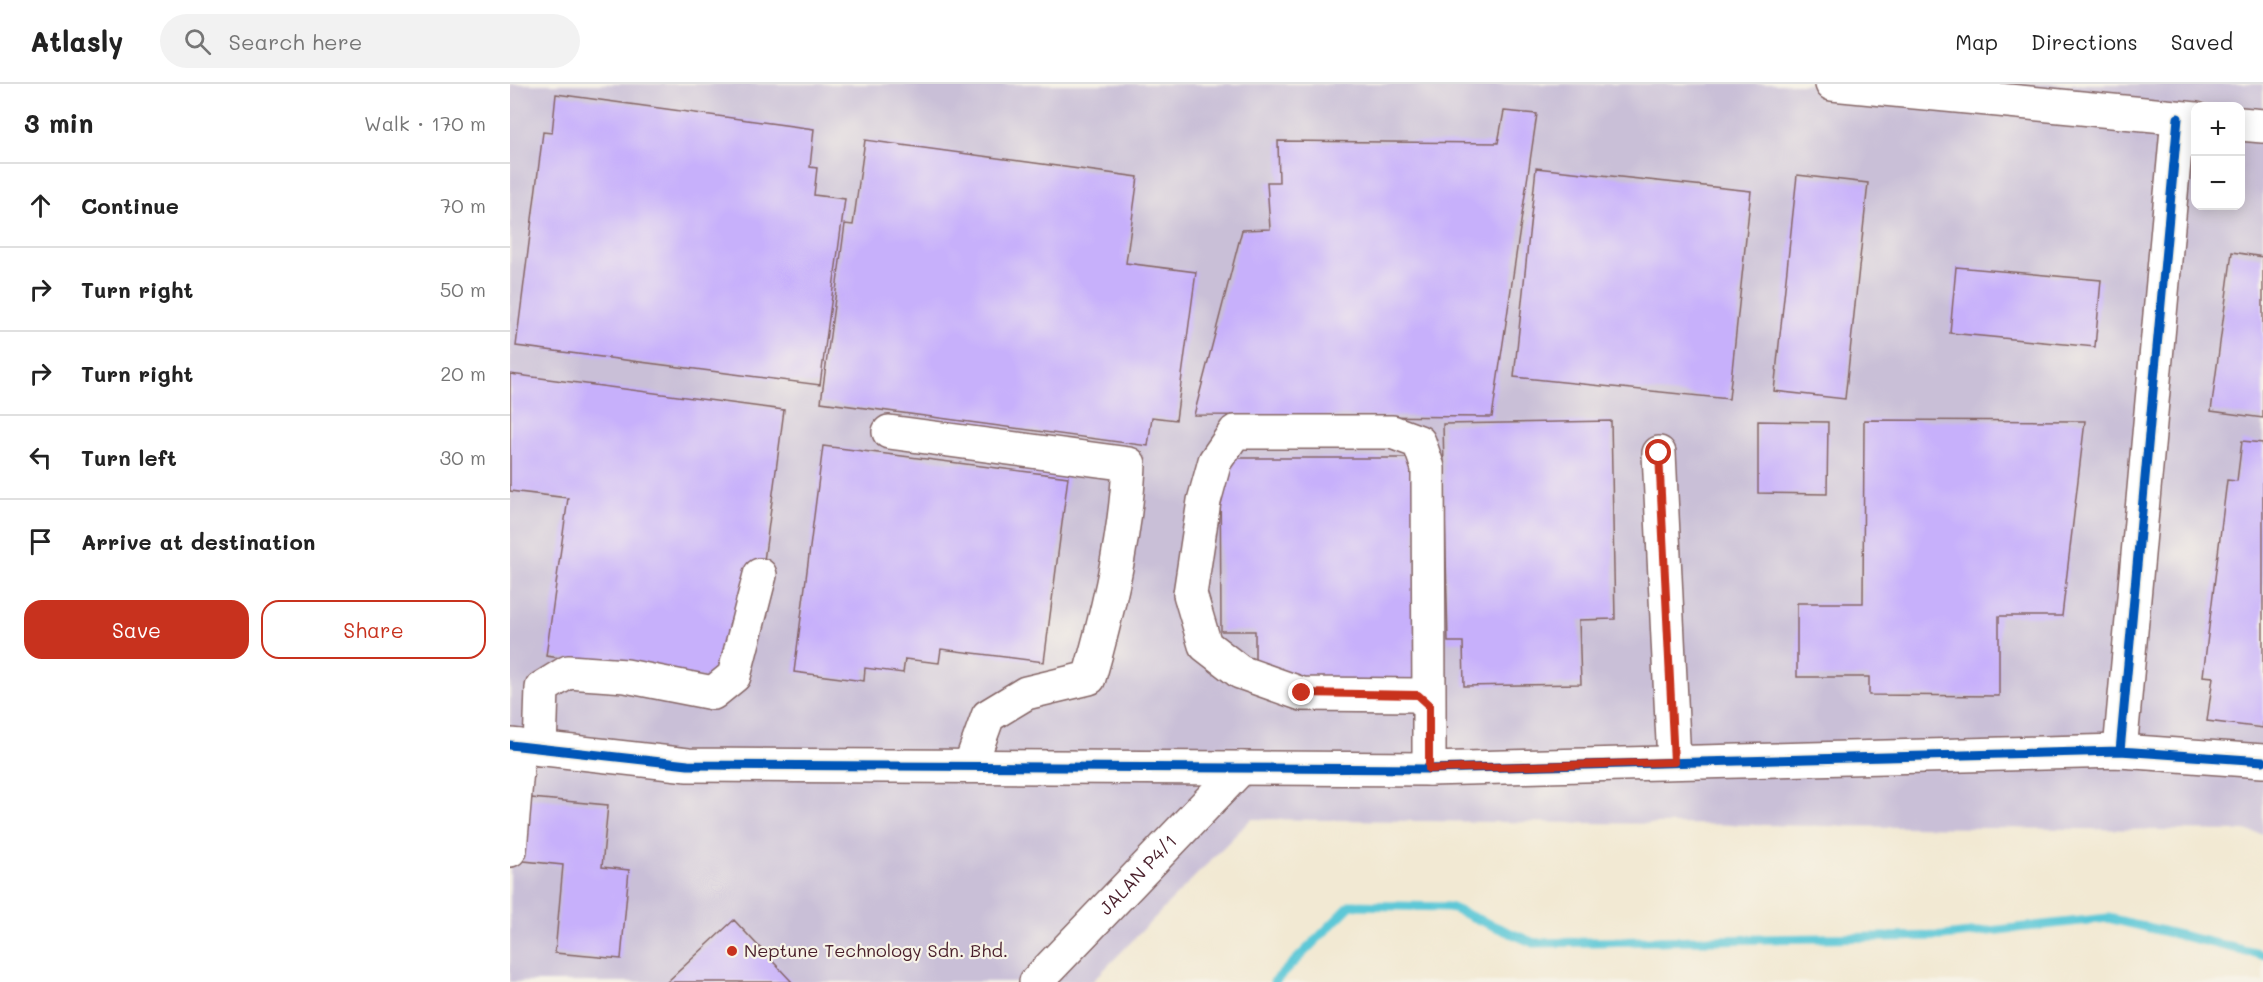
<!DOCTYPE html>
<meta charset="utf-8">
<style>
:root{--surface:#fff;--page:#f2f2f2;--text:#222;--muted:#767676;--line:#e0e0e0;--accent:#c8321e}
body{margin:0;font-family:Mali,sans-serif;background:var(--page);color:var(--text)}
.controls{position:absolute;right:18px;top:18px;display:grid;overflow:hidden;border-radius:12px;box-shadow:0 3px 15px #0003}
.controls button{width:54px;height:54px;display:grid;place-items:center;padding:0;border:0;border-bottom:2px solid var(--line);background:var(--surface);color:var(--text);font:30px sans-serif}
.stop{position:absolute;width:18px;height:18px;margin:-14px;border:4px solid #c8321e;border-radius:50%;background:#fff}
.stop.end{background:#c8321e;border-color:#fff;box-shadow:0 2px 6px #0008}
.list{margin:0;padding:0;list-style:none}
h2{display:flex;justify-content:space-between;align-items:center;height:78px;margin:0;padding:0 24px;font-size:26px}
h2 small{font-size:20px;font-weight:400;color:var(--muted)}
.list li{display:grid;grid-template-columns:39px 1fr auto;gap:18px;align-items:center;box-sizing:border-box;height:84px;padding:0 24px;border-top:2px solid var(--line)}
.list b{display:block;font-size:22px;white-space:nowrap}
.list em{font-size:20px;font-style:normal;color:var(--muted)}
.actions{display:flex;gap:12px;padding:18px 24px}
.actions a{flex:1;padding:14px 0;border:2px solid var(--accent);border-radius:18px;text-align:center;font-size:21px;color:var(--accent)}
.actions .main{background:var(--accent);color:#fff}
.icon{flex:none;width:33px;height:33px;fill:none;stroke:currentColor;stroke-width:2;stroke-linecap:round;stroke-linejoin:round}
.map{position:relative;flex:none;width:1753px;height:898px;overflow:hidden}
header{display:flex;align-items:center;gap:36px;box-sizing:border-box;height:84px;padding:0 30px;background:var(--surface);border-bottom:2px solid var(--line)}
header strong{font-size:28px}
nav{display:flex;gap:33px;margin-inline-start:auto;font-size:21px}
.search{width:420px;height:54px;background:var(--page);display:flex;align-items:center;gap:15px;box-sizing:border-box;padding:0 21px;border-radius:33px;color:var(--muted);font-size:22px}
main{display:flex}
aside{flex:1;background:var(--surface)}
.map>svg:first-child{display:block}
.industrial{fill:#c9bfd7;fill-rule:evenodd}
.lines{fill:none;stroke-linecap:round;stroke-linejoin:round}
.stream{stroke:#5dc8d7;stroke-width:9}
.building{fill:#c7b0fb}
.minor-casing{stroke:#856666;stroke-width:36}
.minor{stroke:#fff;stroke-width:33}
.cycleway-casing{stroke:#f7f3e8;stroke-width:13}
.cycleway{stroke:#0057b8;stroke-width:9}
.route{stroke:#c8321e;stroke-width:8}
.poi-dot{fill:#c8321e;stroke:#f7f3e8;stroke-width:2}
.labels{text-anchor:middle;stroke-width:4.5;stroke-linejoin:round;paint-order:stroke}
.street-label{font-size:18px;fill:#4a1f2b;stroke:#f7f3e8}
.poi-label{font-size:18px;fill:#4a1f2b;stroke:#f7f3e8;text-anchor:start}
</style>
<header>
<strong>Atlasly</strong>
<div class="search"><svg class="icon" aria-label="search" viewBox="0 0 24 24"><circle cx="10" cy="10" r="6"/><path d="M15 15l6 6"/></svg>Search here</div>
<nav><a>Map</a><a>Directions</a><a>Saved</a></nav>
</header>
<main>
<aside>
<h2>3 min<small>Walk · 170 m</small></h2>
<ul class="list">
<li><svg class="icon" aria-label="ahead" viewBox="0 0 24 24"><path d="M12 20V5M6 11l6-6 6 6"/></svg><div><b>Continue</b></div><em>70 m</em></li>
<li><svg class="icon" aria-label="right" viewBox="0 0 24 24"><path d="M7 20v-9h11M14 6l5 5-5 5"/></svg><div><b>Turn right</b></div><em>50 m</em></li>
<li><svg class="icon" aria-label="right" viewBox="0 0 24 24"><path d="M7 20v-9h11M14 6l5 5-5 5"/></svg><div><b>Turn right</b></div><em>20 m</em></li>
<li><svg class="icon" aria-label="left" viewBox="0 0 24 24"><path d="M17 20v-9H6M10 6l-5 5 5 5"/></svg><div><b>Turn left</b></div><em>30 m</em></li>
<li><svg class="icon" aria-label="arrive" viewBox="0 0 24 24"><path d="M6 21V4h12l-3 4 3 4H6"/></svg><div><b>Arrive at destination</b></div></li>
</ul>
<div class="actions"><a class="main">Save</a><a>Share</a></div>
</aside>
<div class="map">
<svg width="1753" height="898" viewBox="0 0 1753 898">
<rect width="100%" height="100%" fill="#f7f3e8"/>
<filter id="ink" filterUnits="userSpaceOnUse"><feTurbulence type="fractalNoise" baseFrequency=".0167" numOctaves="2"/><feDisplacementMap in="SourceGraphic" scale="12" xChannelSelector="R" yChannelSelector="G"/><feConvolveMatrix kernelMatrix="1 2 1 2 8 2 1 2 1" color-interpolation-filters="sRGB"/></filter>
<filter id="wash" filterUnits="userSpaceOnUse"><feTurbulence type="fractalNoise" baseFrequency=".008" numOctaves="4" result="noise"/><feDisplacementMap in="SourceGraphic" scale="24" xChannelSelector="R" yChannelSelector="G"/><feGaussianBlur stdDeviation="1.35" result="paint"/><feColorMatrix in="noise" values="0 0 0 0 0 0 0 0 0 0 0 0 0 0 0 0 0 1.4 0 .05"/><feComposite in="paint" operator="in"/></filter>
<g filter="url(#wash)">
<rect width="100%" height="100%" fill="#f2e9d3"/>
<!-- industrial -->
<path class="industrial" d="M 0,0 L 1753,0 L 1753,750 L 1734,747 L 741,735 L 582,898 L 0,898 ZM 1686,22 L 1730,22 L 1730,122 L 1686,122 Z"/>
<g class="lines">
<!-- stream -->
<path class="stream" d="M 764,898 L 841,821 L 939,823 L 1024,859 L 1433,852 L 1598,834 L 1753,871"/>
</g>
<g id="blocks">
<!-- building -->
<path class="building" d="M 46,10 L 304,45 L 300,83 L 307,84 L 304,111 L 335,115 L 310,301 L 6,262 L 33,48 L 42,49 Z
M 994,27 L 1027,30 L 982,333 L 684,331 L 732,146 L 760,145 L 757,98 L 769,98 L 768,57 L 988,59 Z
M 355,56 L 628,93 L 616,179 L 686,188 L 666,336 L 642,333 L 638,362 L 311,318 L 335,140 L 343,141 Z
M 1026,84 L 1241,107 L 1219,315 L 1004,293 Z
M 1287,91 L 1358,99 L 1335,315 L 1264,307 Z
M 1722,168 L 1753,173 L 1753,334 L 1701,327 Z
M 1446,183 L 1591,196 L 1585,263 L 1440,249 Z
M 0,290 L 274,326 L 247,530 L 214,596 L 36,572 L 58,414 L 0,407 Z
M 1354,336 L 1575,337 L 1552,532 L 1489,532 L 1489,612 L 1359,611 L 1359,593 L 1287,593 L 1287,519 L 1353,519 Z
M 1101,337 L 1105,535 L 1069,536 L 1071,600 L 954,602 L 953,558 L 938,558 L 933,340 Z
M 1248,337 L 1318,338 L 1317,410 L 1248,409 Z
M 1732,357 L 1753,359 L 1753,644 L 1697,637 L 1703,593 L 1693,592 L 1717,396 L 1727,397 Z
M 313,362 L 558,393 L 534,578 L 431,565 L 429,579 L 395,575 L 393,589 L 355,584 L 354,597 L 284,588 Z
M 710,374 L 905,374 L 905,598 L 745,598 L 745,547 L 711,547 Z
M 10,713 L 98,721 L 92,783 L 119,786 L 111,875 L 45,869 L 53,781 L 14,777 L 19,734 Z
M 224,836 L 282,898 L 157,898 Z"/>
</g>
</g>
<g filter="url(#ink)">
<use href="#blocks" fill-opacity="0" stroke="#856666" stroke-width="1.5"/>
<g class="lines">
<defs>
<g id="minor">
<path d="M 1322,0 L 1686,35"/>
<path d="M 1730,40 L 1753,42"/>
<path d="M 379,348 L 619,380 C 616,452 599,525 579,594 L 516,609 L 478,632 L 460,682"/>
<path d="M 1149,369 L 1164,678"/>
<path d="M 0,661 L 178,681 L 919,685 L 1610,667 L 1753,677"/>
<path d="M 30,665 L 32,604 L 58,588 L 116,592 L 203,609 L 224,592 L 250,491"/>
<path d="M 1610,667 L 1668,34"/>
<path d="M 919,685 L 919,621 L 908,611 L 792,610 L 730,588 L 695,561 L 680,510 L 694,417 L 705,377 L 725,348 L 882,348 L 909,358 L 918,384 L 919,621"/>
<path d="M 0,766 L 9,662"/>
<path id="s1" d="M 526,898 L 731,684"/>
</g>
</defs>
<!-- minor casing -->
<use href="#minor" class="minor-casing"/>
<!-- minor -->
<use href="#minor" class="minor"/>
<defs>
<path id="cycleway" d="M 0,661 L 178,681 L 919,685 L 1610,667 L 1753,677
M 1610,667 L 1668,34"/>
</defs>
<!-- cycleway casing -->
<use href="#cycleway" class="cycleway-casing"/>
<!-- cycleway -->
<use href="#cycleway" class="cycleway"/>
</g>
</g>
<g class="lines" filter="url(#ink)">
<!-- route -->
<path class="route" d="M 792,609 L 908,611 L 919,621 L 919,685 L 1164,678 L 1149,369"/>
</g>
<!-- markers -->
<circle class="poi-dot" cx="222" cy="867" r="6"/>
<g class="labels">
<!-- street labels -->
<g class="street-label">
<text dy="6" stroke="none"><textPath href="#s1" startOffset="148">JALAN P4/1</textPath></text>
</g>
<!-- poi labels -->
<g class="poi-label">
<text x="234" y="873">Neptune Technology Sdn. Bhd.</text>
</g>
</g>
</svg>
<div class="controls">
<button>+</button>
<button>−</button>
</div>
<div class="stop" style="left:1149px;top:369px"></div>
<div class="stop end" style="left:792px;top:609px"></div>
</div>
</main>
